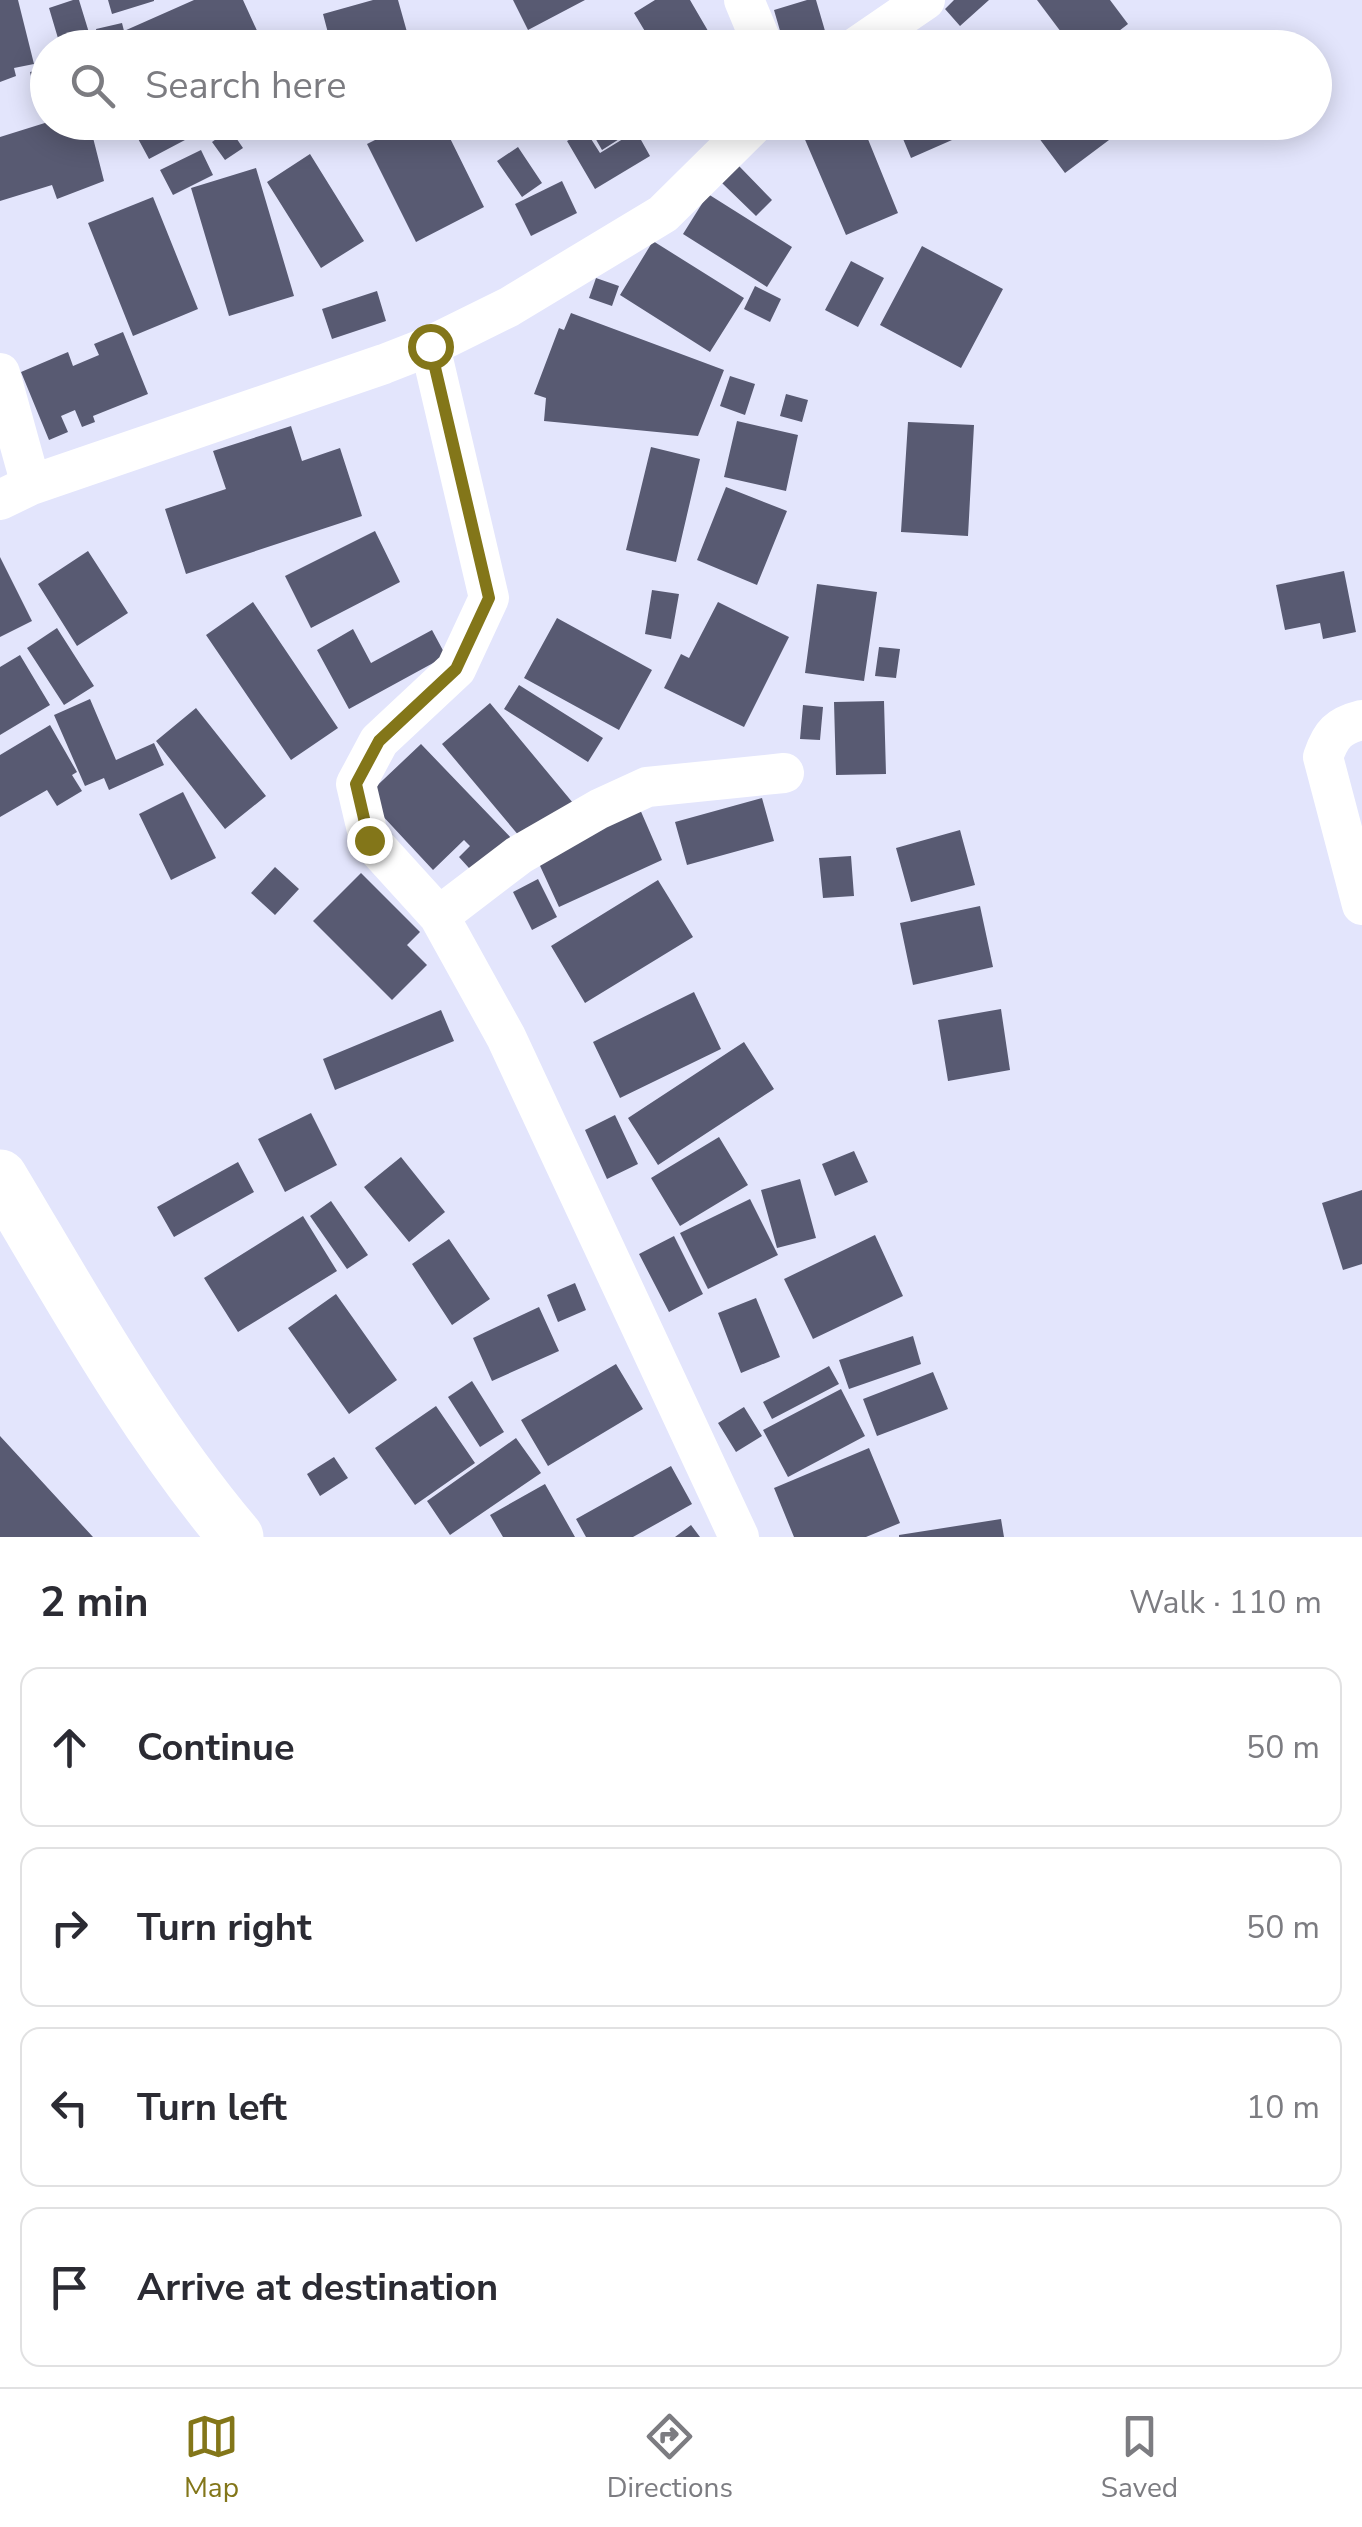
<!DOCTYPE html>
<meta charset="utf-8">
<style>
:root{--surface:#fff;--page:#f2f2f3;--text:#2b2b33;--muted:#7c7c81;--line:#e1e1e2;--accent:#837619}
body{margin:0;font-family:"Nunito Sans",sans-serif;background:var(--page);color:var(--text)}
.stop{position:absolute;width:30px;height:30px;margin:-22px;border:8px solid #837619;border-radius:50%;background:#fff}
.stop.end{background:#837619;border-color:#fff;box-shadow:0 2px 10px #0008}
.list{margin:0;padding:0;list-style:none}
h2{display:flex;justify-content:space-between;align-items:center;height:130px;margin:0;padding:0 40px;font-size:42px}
h2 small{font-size:32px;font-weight:400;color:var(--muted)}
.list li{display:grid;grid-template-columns:65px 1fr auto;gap:30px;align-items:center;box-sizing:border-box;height:160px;margin:0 20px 20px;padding:0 20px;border:2px solid var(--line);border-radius:20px}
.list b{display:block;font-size:38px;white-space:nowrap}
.list em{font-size:32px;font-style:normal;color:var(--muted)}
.icon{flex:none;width:55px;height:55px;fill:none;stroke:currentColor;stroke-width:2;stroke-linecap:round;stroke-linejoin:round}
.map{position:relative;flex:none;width:1362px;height:1537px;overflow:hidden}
.search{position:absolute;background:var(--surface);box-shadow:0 5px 25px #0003;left:30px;right:30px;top:30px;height:110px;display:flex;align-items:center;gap:25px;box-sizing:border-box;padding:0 35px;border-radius:55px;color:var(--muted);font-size:38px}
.sheet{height:850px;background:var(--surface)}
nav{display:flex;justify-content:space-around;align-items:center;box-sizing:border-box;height:140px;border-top:2px solid var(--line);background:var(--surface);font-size:28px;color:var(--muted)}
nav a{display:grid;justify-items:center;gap:5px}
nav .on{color:var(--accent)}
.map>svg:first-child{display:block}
.building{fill:#585a72}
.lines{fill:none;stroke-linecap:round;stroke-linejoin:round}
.minor{stroke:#fff;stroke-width:40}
.primary{stroke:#fff;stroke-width:55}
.route{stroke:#837619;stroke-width:12}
</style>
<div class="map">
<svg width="1362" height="1537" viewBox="0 0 1362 1537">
<rect width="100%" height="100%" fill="#e3e5fc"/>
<!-- building -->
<path class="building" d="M 0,0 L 18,0 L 34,64 L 14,68 L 16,76 L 0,82 Z
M 73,0 L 79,0 L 90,36 L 60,45 L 49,8 Z
M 108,0 L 154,0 L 154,1 L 112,14 Z
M 194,0 L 243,0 L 259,35 L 232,48 L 99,48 L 96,29 L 122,23 L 124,31 Z
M 373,0 L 398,0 L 407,32 L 353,48 L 332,48 L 323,14 Z
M 513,0 L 585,0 L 528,30 Z
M 655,0 L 690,0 L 718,48 L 655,48 L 634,13 Z
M 807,0 L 816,0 L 830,48 L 785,48 L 774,10 Z
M 954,0 L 989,0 L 960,26 L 945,9 Z
M 1037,0 L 1110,0 L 1128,24 L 1097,48 L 1073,48 Z
M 598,35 L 605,48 L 577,48 Z
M 48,68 L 48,116 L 41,117 L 30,72 Z
M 48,122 L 89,122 L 104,181 L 57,199 L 52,185 L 0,201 L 0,137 Z
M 129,122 L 219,122 L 149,159 Z
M 411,122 L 442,122 L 484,207 L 416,242 L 367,144 Z
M 586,122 L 646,122 L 602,150 Z
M 814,122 L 861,122 L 898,213 L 846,235 L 800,128 Z
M 896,122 L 944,122 L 952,140 L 911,158 Z
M 1027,122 L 1096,122 L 1109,140 L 1065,173 Z
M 230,129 L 243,148 L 225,160 L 212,142 Z
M 586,131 L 600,153 L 636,131 L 650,156 L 595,189 L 567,141 Z
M 518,147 L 542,183 L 522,197 L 497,161 Z
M 201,150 L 213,175 L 173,195 L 160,170 Z
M 310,154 L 364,241 L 321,268 L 267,182 Z
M 739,166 L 772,200 L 756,216 L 722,183 Z
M 256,168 L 294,296 L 229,316 L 191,188 Z
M 562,181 L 577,213 L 531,236 L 515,204 Z
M 708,194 L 792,247 L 767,287 L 683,234 Z
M 153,197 L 198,309 L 133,336 L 88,223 Z
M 653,241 L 744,298 L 710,352 L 620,295 Z
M 922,246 L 1003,289 L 961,368 L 880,325 Z
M 851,261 L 884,278 L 858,327 L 825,310 Z
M 596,278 L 619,286 L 612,306 L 589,298 Z
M 755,286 L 781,299 L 770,322 L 744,309 Z
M 377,291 L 386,321 L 332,339 L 322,309 Z
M 571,313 L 724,370 L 698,436 L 544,421 L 546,398 L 534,394 L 559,328 L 564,330 Z
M 123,332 L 148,394 L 93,416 L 95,422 L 82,427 L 75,410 L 61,416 L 68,432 L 49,440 L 21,372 L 68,352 L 73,366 L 99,355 L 94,344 Z
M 730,376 L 755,384 L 745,415 L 720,406 Z
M 786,394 L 808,400 L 802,422 L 780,416 Z
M 737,421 L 798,435 L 786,491 L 724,477 Z
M 908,422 L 974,425 L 968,536 L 901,532 Z
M 291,426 L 302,461 L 340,448 L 362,516 L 186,574 L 165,509 L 226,489 L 213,451 Z
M 651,447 L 700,459 L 676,562 L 626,550 Z
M 726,487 L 787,511 L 757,585 L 697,560 Z
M 375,531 L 400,582 L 311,628 L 285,576 Z
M 88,551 L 128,613 L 77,646 L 38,584 Z
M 0,557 L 32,621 L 0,637 Z
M 1344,571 L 1356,632 L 1323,639 L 1320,623 L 1285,630 L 1276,585 Z
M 817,584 L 877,592 L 864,681 L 805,673 Z
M 652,590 L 679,594 L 671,639 L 645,634 Z
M 253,602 L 338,728 L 291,760 L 206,635 Z
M 718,602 L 789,637 L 744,727 L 664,688 L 681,654 L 689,658 Z
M 557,618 L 652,670 L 619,730 L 524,678 Z
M 57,628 L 94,686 L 64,705 L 27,648 Z
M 353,629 L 371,663 L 432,630 L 446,656 L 349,709 L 317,650 Z
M 879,647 L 900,649 L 896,678 L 875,676 Z
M 20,655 L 50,705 L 0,735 L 0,667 Z
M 519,685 L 603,738 L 588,762 L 504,709 Z
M 90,699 L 116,760 L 154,743 L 164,765 L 109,790 L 104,778 L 85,786 L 54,715 Z
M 884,701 L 886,774 L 836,775 L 834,702 Z
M 490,703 L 573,803 L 525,843 L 442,744 Z
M 803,705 L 823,707 L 820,740 L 800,739 Z
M 196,708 L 266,796 L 225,829 L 156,741 Z
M 50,725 L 77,772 L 72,775 L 82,791 L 57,806 L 47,790 L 0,817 L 0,755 Z
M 421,744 L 515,842 L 478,878 L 459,857 L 470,846 L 464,840 L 433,870 L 365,797 Z
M 183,792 L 216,858 L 171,880 L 139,814 Z
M 762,798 L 774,841 L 687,865 L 675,822 Z
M 639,807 L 662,860 L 559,907 L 535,855 Z
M 960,830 L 975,885 L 911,902 L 896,848 Z
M 851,856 L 854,896 L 823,898 L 819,858 Z
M 275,867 L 299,889 L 275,915 L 251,893 Z
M 361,873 L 420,932 L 407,945 L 427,965 L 392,1000 L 313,921 Z
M 538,879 L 557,917 L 532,930 L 513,892 Z
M 658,880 L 693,937 L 585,1003 L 551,946 Z
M 980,906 L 993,967 L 913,985 L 900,923 Z
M 694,992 L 721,1049 L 620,1098 L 593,1042 Z
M 1001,1009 L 1010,1070 L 948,1081 L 938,1020 Z
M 441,1010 L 454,1041 L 335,1090 L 323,1059 Z
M 744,1042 L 774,1089 L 658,1165 L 628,1118 Z
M 311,1113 L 337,1165 L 285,1192 L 258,1139 Z
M 615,1115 L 638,1164 L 607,1179 L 585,1130 Z
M 719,1137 L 748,1185 L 680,1226 L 651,1178 Z
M 854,1151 L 868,1182 L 835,1196 L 822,1164 Z
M 401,1157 L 445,1212 L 409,1242 L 364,1187 Z
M 238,1162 L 254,1192 L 174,1237 L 157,1207 Z
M 800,1179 L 816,1238 L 777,1248 L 761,1190 Z
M 1362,1190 L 1362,1264 L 1343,1270 L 1322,1203 Z
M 750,1199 L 778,1255 L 708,1289 L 680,1233 Z
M 331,1201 L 368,1255 L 347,1269 L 310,1216 Z
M 303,1216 L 337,1271 L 238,1332 L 204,1278 Z
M 875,1235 L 903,1296 L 813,1339 L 784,1279 Z
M 674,1236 L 703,1294 L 669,1312 L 639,1254 Z
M 449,1239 L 490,1299 L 452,1325 L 412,1264 Z
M 575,1283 L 586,1310 L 558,1322 L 547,1295 Z
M 336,1294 L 397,1380 L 349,1414 L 288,1328 Z
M 756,1298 L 780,1357 L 741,1373 L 718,1313 Z
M 539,1307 L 559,1351 L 492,1381 L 473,1338 Z
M 913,1336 L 921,1364 L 849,1389 L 839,1360 Z
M 616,1364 L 643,1409 L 548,1466 L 521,1420 Z
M 829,1366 L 839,1384 L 772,1419 L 763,1402 Z
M 933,1372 L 948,1409 L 877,1436 L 863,1399 Z
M 472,1381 L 504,1432 L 480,1447 L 448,1397 Z
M 841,1389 L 865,1436 L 788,1477 L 763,1430 Z
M 436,1406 L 475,1463 L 415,1505 L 375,1448 Z
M 744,1407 L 762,1436 L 736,1452 L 718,1423 Z
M 0,1436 L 93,1537 L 0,1537 Z
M 516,1438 L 541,1473 L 450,1535 L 427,1501 Z
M 869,1448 L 900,1523 L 866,1537 L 794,1537 L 774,1488 Z
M 334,1457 L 348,1478 L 320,1496 L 307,1474 Z
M 671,1466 L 692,1504 L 633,1537 L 586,1537 L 576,1519 Z
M 545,1484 L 575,1537 L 503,1537 L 490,1515 Z
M 1001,1519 L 1004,1537 L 899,1537 L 899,1535 Z
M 691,1525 L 700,1537 L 675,1537 Z"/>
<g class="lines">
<!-- minor -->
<path class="minor" d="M 744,0 L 764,48
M 855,48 L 925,0
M 430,346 L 489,598 L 456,669 L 379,741 L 356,784 L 369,839 L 439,916 L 506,1037 L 739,1537
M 0,373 L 31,485
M 0,500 L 31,485 L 384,364 L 430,346 L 509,307 L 663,214 L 756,122
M 1362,720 C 1338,726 1331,734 1323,757 L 1362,905
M 439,916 L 519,855 L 599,809 L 647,787 L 784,773"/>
<!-- primary -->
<path class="primary" d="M 0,1177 C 73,1299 144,1428 236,1537"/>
</g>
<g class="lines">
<!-- route -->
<path class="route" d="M 369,840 L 356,784 L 379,741 L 456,669 L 489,598 L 430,346"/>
</g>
</svg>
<div class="stop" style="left:430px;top:346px"></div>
<div class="stop end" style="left:369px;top:840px"></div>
<div class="search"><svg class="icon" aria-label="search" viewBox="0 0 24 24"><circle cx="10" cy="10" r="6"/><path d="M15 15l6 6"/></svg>Search here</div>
</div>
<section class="sheet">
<h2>2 min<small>Walk · 110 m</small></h2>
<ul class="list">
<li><svg class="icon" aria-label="ahead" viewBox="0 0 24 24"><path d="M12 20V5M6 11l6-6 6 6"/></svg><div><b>Continue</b></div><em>50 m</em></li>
<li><svg class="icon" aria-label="right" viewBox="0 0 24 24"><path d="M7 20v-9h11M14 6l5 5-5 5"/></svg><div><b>Turn right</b></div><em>50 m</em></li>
<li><svg class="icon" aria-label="left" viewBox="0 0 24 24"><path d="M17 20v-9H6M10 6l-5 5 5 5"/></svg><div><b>Turn left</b></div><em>10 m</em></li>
<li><svg class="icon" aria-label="arrive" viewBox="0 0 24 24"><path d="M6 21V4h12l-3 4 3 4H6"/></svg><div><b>Arrive at destination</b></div></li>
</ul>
</section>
<nav>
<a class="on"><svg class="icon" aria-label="map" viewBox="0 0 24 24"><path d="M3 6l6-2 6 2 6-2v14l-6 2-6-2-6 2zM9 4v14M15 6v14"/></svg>Map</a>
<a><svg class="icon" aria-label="directions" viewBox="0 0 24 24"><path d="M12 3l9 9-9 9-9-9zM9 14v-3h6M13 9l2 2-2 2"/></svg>Directions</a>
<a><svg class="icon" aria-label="saved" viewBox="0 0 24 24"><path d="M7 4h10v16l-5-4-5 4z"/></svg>Saved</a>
</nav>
